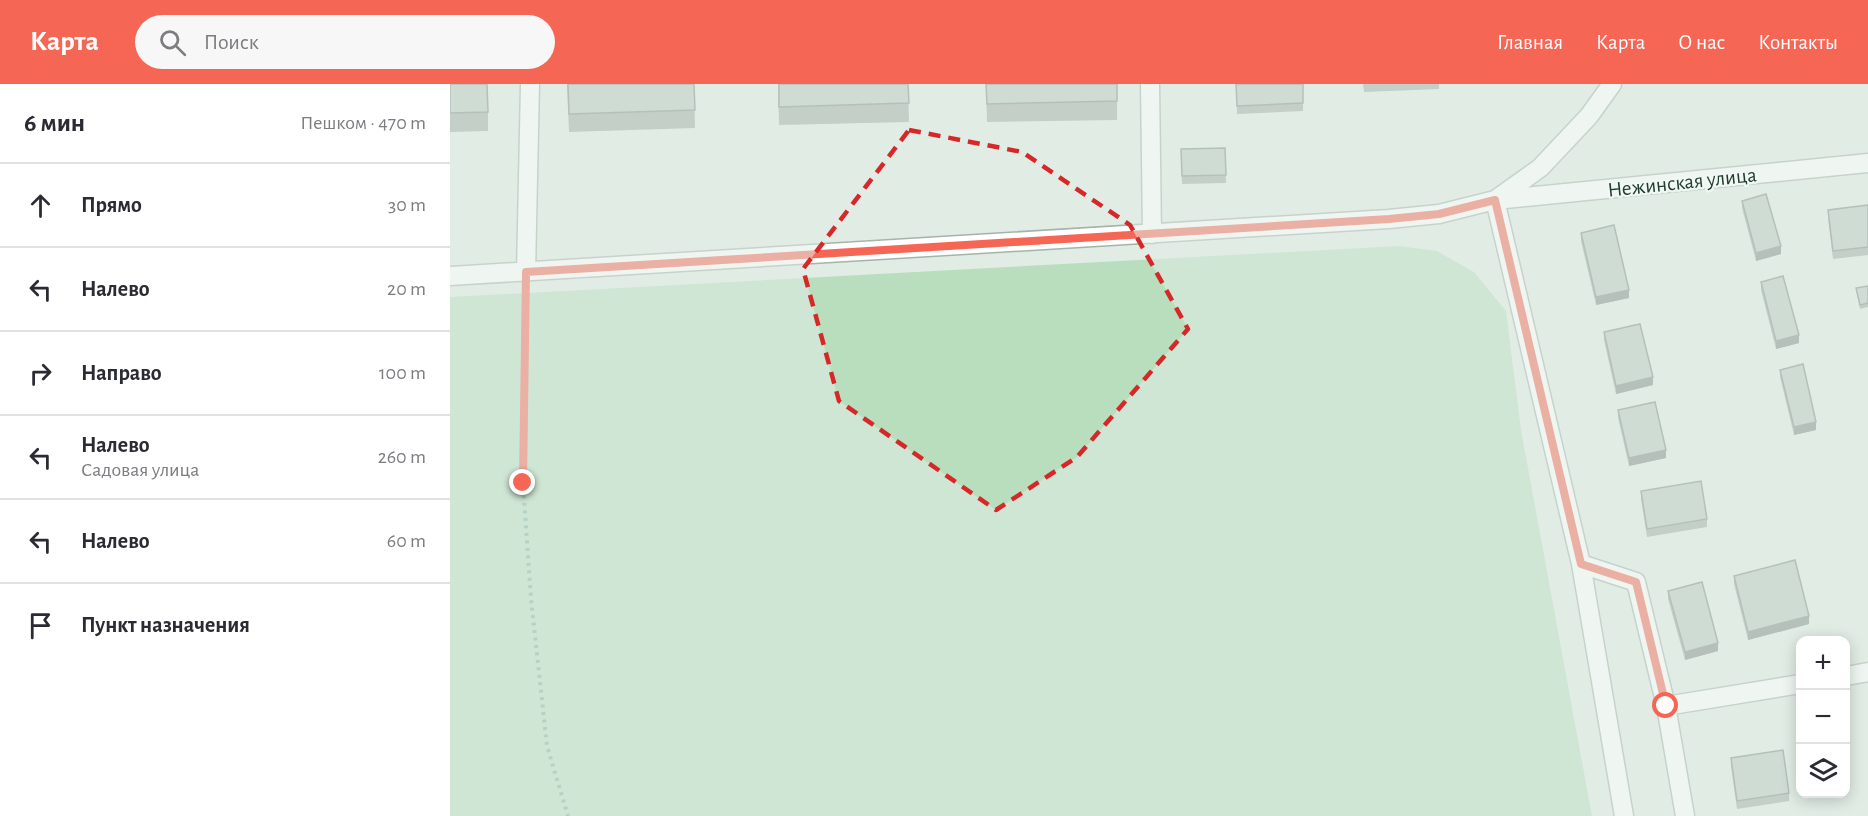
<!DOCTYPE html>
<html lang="ru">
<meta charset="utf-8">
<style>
:root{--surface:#fff;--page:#f7f7f7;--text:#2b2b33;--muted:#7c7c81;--line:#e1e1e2;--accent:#f66655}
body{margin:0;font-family:"Alegreya Sans",sans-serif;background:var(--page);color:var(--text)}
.controls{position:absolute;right:18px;bottom:18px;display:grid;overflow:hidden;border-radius:12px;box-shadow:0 3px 15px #0003}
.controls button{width:54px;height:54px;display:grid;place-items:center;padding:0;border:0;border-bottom:2px solid var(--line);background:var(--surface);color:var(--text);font:30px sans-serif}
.stop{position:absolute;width:18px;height:18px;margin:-14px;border:4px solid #f66655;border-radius:50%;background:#fff}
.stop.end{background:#f66655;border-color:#fff;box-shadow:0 2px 6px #0008}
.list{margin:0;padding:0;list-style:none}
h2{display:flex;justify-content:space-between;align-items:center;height:78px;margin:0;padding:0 24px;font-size:26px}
h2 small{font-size:20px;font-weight:400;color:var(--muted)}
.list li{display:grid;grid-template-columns:39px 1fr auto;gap:18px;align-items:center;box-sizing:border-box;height:84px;padding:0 24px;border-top:2px solid var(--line)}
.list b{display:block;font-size:22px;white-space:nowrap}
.list p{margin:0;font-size:20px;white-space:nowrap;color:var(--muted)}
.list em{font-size:20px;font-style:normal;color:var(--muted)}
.icon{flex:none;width:33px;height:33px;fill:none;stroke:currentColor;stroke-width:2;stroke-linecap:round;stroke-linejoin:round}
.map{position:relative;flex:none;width:1418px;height:732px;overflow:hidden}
header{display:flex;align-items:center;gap:36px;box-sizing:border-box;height:84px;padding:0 30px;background:var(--accent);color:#fff}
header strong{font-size:28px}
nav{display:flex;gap:33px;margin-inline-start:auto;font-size:21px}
.search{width:420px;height:54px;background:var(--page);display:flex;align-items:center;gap:15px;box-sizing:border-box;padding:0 21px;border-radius:33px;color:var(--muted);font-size:22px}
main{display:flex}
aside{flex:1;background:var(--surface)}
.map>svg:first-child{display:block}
.green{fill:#b9debe}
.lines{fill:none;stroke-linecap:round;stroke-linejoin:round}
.minor-casing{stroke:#a4b4ab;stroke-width:21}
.path{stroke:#80b19b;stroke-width:4;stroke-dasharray:3 4.5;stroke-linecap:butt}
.minor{stroke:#fff;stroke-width:18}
.wall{fill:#9daba3}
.shaded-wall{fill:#7f8b85}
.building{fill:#b6c7be;stroke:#7f8b85;stroke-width:1.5}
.route{stroke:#f66655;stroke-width:8}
.marked{fill:none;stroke:#d62828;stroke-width:4.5;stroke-dasharray:12 8;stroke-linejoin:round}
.labels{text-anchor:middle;stroke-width:4.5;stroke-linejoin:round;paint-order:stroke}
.street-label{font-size:21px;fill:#213d31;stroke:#f1f8f4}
</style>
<header>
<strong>Карта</strong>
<div class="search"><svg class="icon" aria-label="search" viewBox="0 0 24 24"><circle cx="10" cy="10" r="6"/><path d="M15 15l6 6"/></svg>Поиск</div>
<nav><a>Главная</a><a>Карта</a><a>О нас</a><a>Контакты</a></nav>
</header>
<main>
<aside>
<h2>6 мин<small>Пешком · 470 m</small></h2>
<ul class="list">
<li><svg class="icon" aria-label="ahead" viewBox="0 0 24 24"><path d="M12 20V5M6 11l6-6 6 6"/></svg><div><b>Прямо</b></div><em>30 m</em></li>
<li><svg class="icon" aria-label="left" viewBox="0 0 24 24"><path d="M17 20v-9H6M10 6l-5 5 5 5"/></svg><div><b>Налево</b></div><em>20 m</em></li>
<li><svg class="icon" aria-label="right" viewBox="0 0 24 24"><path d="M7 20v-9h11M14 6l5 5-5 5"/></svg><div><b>Направо</b></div><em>100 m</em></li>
<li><svg class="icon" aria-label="left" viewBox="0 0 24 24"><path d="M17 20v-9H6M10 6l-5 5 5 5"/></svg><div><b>Налево</b><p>Садовая улица</p></div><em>260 m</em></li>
<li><svg class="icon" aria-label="left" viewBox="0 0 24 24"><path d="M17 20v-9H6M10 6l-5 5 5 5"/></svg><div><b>Налево</b></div><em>60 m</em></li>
<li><svg class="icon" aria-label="arrive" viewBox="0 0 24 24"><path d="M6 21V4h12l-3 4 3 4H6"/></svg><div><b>Пункт назначения</b></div></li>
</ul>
</aside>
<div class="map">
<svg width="1418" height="732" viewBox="0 0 1418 732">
<rect width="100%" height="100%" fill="#e1ece5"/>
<!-- green -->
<path class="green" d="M 949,162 L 987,167 L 1024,188 L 1056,227 L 1071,346 L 1142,732 L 0,732 L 0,213 Z"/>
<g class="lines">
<defs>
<path id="minor" d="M 700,0 L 702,150
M 76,188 L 80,0
M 0,192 L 939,135 L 989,130 L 1045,116 L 1090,84 L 1139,32 L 1162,0
M 1131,480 L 1174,732
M 1396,592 L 1418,588
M 1216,622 L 1350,600
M 1235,732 L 1216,622 L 1186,498 L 1131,480 L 1045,116 L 1418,79"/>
</defs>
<!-- minor casing -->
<use href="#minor" class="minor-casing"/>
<!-- path -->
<path class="path" d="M 76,209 L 73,399 L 81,515 L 97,662 L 118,732"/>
<!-- minor -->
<use href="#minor" class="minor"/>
</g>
<!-- wall -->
<path class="wall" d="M 0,0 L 38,28 L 38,47 L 0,48 Z
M 117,0 L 244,0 L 245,44 L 119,48 Z
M 328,0 L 458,0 L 459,38 L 329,41 Z
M 536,0 L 667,0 L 667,36 L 537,38 Z
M 786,0 L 853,0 L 853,27 L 787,30 Z
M 913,0 L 989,0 L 989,5 L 914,8 Z
M 775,64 L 776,99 L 732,100 L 731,65 Z
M 1292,117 L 1331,170 L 1306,177 L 1292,124 Z
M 1418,121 L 1418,171 L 1383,175 L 1378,134 L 1378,126 Z
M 1131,149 L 1179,214 L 1146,221 L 1131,157 Z
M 1311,198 L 1349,259 L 1326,265 L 1311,206 Z
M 1418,202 L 1418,223 L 1410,225 L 1406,204 Z
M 1154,248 L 1203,301 L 1166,310 L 1154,256 Z
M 1330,286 L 1366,346 L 1344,351 L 1330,293 Z
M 1168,326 L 1216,374 L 1179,382 L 1168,334 Z
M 1191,407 L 1257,435 L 1257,443 L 1197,453 L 1191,415 Z
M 1284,492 L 1359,540 L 1298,556 L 1284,500 Z
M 1218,507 L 1268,567 L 1235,576 L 1218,515 Z
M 1281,674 L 1339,709 L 1339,717 L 1287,725 L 1281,682 Z"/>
<!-- shaded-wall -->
<path class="shaded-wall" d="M 1331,162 L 1331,170 L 1306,177 L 1306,169 Z
M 1179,206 L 1179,214 L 1146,221 L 1146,213 Z
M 1349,251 L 1349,259 L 1326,265 L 1326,257 Z
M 1203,293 L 1203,301 L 1166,310 L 1166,302 Z
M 1366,338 L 1366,346 L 1344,351 L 1344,343 Z
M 1216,366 L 1216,374 L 1179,382 L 1179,374 Z
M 1359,532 L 1359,540 L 1298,556 L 1298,548 Z
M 1268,559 L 1268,567 L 1235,576 L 1235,568 Z"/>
<!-- building -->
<path class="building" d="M 0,0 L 37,0 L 38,28 L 0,29 Z
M 118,0 L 244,0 L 245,26 L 119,30 Z
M 329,0 L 458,0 L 459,19 L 329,23 Z
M 536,0 L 667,0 L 667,17 L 537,20 Z
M 786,0 L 853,0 L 853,19 L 787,22 Z
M 775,64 L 776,91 L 732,92 L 731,65 Z
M 1316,110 L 1331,162 L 1306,169 L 1292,117 Z
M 1418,121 L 1418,163 L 1383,167 L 1378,126 Z
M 1164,141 L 1179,206 L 1146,213 L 1131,149 Z
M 1333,192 L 1349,251 L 1326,257 L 1311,198 Z
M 1418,202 L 1418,219 L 1410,221 L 1406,204 Z
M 1190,240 L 1203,293 L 1166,302 L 1154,248 Z
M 1353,280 L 1366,338 L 1344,343 L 1330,286 Z
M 1205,318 L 1216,366 L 1179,374 L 1168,326 Z
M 1251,397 L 1257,435 L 1197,445 L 1191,407 Z
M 1345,476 L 1359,532 L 1298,548 L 1284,492 Z
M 1252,498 L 1268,559 L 1235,568 L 1218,507 Z
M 1333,666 L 1339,709 L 1287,717 L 1281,674 Z"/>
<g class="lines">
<!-- route -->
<path class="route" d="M 73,399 L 76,188 L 939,135 L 989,130 L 1045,116 L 1131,480 L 1186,498 L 1216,622"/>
</g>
<!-- marked area -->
<path d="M0 0H1418V732H0ZM 459,46 L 572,68 L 680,141 L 738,245 L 627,373 L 546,426 L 389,317 L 353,185 Z" fill="#e1ece5" fill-opacity=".55" fill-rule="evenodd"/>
<path class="marked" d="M 459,46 L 572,68 L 680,141 L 738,245 L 627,373 L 546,426 L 389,317 L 353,185 Z"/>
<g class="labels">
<!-- street labels -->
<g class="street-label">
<text transform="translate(1232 98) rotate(-6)" y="7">Нежинская улица</text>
</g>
</g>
</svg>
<div class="controls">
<button>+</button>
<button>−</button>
<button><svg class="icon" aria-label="layers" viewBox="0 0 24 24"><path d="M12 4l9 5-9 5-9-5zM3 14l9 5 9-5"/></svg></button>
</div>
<div class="stop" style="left:1216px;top:622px"></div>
<div class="stop end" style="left:73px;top:399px"></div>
</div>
</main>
